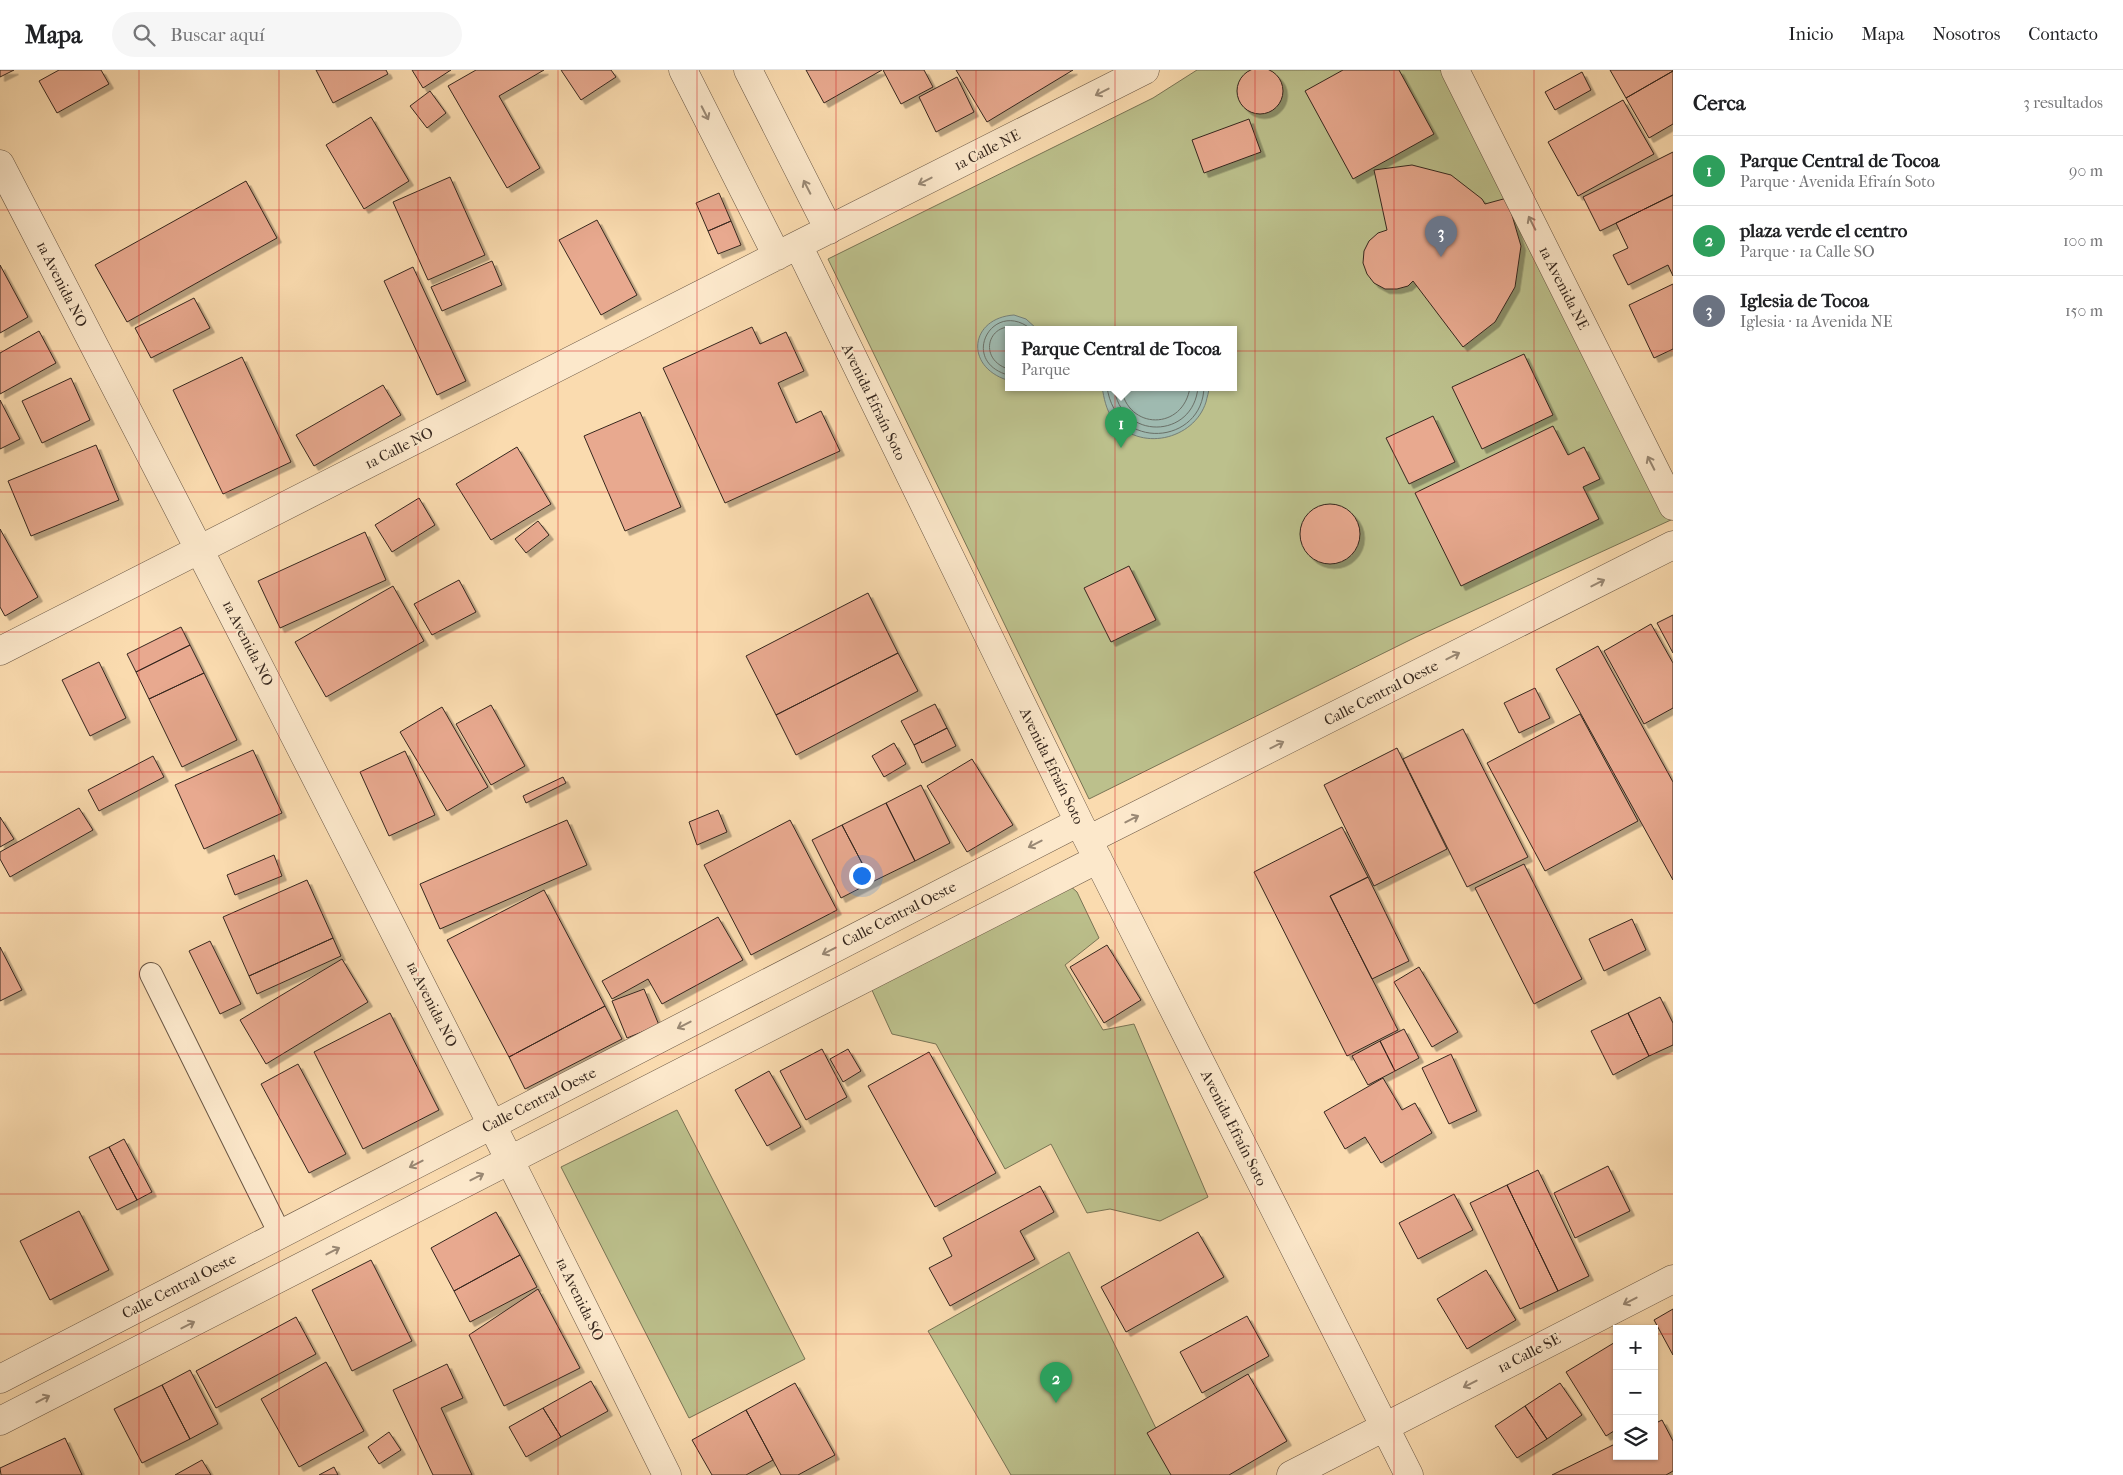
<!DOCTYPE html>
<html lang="es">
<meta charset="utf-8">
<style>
:root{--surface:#fff;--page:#f6f6f6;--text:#202124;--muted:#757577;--line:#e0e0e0;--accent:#8f2418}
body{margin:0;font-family:"IM FELL French Canon",serif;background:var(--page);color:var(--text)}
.controls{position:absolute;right:15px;bottom:15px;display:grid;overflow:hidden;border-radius:0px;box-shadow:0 1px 4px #0004}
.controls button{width:45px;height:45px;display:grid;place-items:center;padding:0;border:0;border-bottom:1px solid var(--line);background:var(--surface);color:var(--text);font:25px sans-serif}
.you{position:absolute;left:861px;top:805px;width:18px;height:18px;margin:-12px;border:4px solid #fff;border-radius:50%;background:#1a73e8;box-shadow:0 0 0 8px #1a73e833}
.badge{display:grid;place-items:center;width:32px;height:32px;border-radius:50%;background:var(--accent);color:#fff;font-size:16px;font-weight:700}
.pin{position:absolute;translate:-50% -41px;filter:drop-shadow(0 1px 2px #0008)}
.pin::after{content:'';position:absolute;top:26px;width:18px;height:15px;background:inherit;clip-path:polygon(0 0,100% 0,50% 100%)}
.popup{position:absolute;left:1005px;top:256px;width:232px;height:65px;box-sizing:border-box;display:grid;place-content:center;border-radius:0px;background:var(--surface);filter:drop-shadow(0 1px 4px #0005);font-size:16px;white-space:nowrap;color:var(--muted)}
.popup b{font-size:19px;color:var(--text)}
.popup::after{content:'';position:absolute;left:50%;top:100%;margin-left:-10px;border:10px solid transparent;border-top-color:var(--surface)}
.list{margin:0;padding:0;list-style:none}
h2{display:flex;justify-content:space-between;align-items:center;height:65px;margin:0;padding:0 20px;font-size:21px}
h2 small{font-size:16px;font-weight:400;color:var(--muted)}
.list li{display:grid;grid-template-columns:32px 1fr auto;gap:15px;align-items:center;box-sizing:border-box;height:70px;padding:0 20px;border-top:1px solid var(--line)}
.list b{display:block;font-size:19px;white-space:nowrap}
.list p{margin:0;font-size:16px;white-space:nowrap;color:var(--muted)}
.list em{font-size:16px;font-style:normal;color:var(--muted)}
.icon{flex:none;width:28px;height:28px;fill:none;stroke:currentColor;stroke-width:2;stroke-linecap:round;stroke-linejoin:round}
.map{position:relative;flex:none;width:1673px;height:1405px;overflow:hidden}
header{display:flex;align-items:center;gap:30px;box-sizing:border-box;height:70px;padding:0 25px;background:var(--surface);border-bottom:1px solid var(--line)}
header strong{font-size:24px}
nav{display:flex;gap:28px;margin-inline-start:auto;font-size:18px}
.search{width:350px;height:45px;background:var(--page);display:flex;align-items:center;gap:12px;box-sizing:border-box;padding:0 18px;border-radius:28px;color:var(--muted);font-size:19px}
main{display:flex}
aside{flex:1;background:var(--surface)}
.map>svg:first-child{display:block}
.green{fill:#bcc08c;stroke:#797455;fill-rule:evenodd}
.water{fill:#9fbab0;stroke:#757f76}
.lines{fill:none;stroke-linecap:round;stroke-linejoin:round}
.shore{stroke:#6a7067;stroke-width:1}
.building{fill:#e8a98f;stroke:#36271e;filter:url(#shadow)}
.service-casing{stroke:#675442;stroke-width:24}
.minor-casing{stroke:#675442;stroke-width:29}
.service{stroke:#fce8cb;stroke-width:22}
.minor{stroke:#fce8cb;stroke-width:28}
.oneway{stroke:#998874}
.grid{fill:none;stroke:#d62828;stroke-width:1;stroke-opacity:0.55}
.labels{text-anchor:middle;stroke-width:4;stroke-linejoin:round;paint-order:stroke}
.street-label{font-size:15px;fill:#36271e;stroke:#fce8cb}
</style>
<header>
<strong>Mapa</strong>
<div class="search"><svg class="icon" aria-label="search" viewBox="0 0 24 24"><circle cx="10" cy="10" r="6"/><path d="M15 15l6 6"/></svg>Buscar aquí</div>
<nav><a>Inicio</a><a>Mapa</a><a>Nosotros</a><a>Contacto</a></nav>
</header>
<main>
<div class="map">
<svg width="1673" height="1405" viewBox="0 0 1673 1405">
<defs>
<filter id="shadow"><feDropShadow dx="4.5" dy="4.5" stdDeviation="0" flood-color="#0004"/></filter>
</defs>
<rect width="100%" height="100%" fill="#fadbaf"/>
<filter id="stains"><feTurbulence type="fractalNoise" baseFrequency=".004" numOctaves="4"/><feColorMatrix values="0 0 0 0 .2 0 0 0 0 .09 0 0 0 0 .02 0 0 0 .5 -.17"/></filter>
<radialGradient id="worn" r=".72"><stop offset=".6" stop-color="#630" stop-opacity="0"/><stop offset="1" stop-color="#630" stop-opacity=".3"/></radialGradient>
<!-- green -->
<path class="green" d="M 1197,0 L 1455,0 L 1673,449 L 1416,567 L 1089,729 L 828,189 L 1153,28 ZM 1008,259 L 1234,259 L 1234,317 L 1008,317 Z
M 1068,814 L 1077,822 L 1099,868 L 1065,895 L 1103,960 L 1134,954 L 1208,1127 L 1160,1151 L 1110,1139 L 1087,1143 L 1051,1074 L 1005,1099 L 936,974 L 892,964 L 871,918 Z
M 677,1040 L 805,1289 L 689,1348 L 561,1097 Z
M 1069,1182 L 1179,1405 L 1011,1405 L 928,1261 Z"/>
<!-- water -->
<path class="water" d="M 1014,245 L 1026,249 L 1037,259 L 1008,259 L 1008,310 L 1007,310 C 964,296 970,248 1014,245 Z
M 1102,317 L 1209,317 C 1209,322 1207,327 1206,332 C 1194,370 1139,383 1113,349 C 1106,340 1104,328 1102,317 Z"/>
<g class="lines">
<!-- shore -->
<path class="shore" d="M 1008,299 C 975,288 990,247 1021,259
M 1008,305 C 958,291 993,228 1031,259
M 1107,317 C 1116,383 1203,375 1204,317
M 1114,317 C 1120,371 1194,370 1198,317
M 1121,317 C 1127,361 1184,361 1190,317"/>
</g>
<!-- building -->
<path class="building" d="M1237 21a23 23 0 1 1 46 0a23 23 0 1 1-46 0Z
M 0,0 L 14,0 L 0,7 Z
M 59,0 L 101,0 L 109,14 L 57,43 L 39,11 Z
M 316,0 L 386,0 L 388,4 L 333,33 Z
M 412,0 L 451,0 L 423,18 Z
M 476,0 L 544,0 L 499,26 L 540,98 L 507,118 L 448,16 Z
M 561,0 L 611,0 L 616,7 L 581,30 Z
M 806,0 L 882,0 L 824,33 Z
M 883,0 L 924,0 L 933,17 L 901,34 Z
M 956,0 L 1073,0 L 987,52 Z
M 1343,0 L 1399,0 L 1434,64 L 1353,109 L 1305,21 Z
M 1610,0 L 1673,0 L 1673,1 L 1626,28 Z
M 1673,1 L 1673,54 L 1649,68 L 1626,28 Z
M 1582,2 L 1591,20 L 1555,40 L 1545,22 Z
M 957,7 L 974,42 L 936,62 L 919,27 Z
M 430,21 L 446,43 L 427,58 L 410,36 Z
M 1623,30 L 1654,84 L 1578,126 L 1548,72 Z
M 371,47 L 409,111 L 364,139 L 326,75 Z
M 1249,49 L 1261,82 L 1204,103 L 1192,70 Z
M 1673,82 L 1673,125 L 1600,161 L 1583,127 Z
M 1412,95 L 1451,105 L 1482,129 L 1485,134 L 1507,128 L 1521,176 L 1515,217 L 1495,252 L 1463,277 L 1413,211 L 1408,216 L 1397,219 L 1385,219 L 1374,213 L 1367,204 L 1363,193 L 1364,181 L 1369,171 L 1378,163 L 1387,160 L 1374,100 Z
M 450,107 L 485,185 L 428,210 L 393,132 Z
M 246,111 L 277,168 L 127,252 L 95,195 Z
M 719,123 L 731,151 L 708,161 L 696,133 Z
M 1673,125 L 1673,206 L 1668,195 L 1628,215 L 1613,185 L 1628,178 L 1616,153 Z
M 597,150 L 637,225 L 601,245 L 559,170 Z
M 731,151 L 741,175 L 718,184 L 708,161 Z
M 492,191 L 502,215 L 442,241 L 431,217 Z
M 0,195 L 28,247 L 0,263 Z
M 413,197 L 466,311 L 437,325 L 384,211 Z
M 1673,214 L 1673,279 L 1654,288 L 1629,235 Z
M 194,228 L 210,258 L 151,288 L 135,258 Z
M 752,257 L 760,274 L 786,262 L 804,301 L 778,313 L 796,353 L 821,341 L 840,381 L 725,433 L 663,298 Z
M 39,261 L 56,293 L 0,324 L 0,283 Z
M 1524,284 L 1553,345 L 1482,379 L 1452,317 Z
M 242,287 L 291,392 L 223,424 L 173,320 Z
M 71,308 L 90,350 L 42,373 L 22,331 Z
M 383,315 L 401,345 L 314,396 L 296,365 Z
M 0,330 L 20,369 L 0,379 Z
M 640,342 L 681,437 L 625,461 L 584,366 Z
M 1433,346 L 1455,392 L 1409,414 L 1386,368 Z
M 1553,356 L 1568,385 L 1584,377 L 1600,409 L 1583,417 L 1599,449 L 1461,516 L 1415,423 Z
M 96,375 L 119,430 L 31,466 L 8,411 Z
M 517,377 L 551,434 L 491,470 L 456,414 Z
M 419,428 L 435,455 L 392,482 L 375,455 Z
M1300 464a30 30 0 1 1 60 0a30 30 0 1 1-60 0Z
M 538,451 L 549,465 L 526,483 L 515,469 Z
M 0,459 L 38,527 L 5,546 L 0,537 Z
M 365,462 L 386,510 L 280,558 L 258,511 Z
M 1129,496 L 1156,550 L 1111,572 L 1084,518 Z
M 459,510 L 476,542 L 432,565 L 414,534 Z
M 393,516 L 424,571 L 326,627 L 295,572 Z
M 868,523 L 898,583 L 776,645 L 746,586 Z
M 1673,545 L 1673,583 L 1657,553 Z
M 1651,554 L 1673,593 L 1673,638 L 1644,654 L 1604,581 Z
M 181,557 L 190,575 L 136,602 L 127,584 Z
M 190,575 L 204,603 L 149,629 L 136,602 Z
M 1598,576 L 1673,712 L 1673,810 L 1556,599 Z
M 898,583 L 918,621 L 796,685 L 776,645 Z
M 99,592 L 126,648 L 90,666 L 62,610 Z
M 204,603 L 237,670 L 182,697 L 149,629 Z
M 1535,618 L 1550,648 L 1519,663 L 1504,633 Z
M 935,634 L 947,658 L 914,675 L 901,651 Z
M 491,635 L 525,696 L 491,715 L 456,654 Z
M 442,637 L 488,717 L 447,741 L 400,662 Z
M 1580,644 L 1638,751 L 1545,801 L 1487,693 Z
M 947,658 L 956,676 L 922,693 L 914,675 Z
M 1463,659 L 1528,787 L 1467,817 L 1403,689 Z
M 894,673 L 906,694 L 884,707 L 872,686 Z
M 1397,678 L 1447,779 L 1374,816 L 1324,715 Z
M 253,680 L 282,743 L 204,779 L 175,715 Z
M 405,681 L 435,745 L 389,766 L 360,702 Z
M 153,686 L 164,707 L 99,741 L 88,720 Z
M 972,689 L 1013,755 L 967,782 L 927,716 Z
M 563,707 L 566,713 L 526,733 L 523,726 Z
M 921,715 L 950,773 L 915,791 L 886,733 Z
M 886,733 L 915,791 L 872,812 L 842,755 Z
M 79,738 L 93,760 L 10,807 L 0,789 L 0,782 Z
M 718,740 L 727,762 L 697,775 L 689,752 Z
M 0,747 L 14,769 L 0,777 Z
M 567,750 L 587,795 L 440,859 L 420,814 Z
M 790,750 L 837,840 L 751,885 L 704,795 Z
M 842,755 L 872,812 L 841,828 L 812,770 Z
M 1342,757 L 1368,807 L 1330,826 L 1398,960 L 1347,986 L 1254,802 Z
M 274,785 L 282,806 L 235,825 L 227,805 Z
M 1524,794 L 1582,909 L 1534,934 L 1475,818 Z
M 1368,807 L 1409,891 L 1372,909 L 1330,826 Z
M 307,810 L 333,868 L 249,906 L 223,847 Z
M 544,820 L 605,936 L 509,987 L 447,870 Z
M 718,847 L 743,890 L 662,934 L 648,909 L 612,929 L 602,911 Z
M 1632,849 L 1646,880 L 1604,901 L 1589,869 Z
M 333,868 L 341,886 L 257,924 L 249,906 Z
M 210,871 L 241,934 L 220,944 L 189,881 Z
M 1107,875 L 1141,930 L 1104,953 L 1070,897 Z
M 0,877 L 22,920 L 0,931 Z
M 342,889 L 368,932 L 266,994 L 240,950 Z
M 1419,897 L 1458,962 L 1432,977 L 1394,912 Z
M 644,919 L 659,955 L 627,968 L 612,931 Z
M 1660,927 L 1673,953 L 1673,975 L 1649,986 L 1628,943 Z
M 605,936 L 622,969 L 525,1019 L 509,987 Z
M 390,943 L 439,1040 L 363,1079 L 314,982 Z
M 1628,943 L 1649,986 L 1613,1005 L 1591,961 Z
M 1404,959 L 1419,988 L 1395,1001 L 1380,971 Z
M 1380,971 L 1395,1001 L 1368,1015 L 1352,986 Z
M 822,979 L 847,1027 L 806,1050 L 780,1001 Z
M 848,979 L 861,1001 L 843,1012 L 830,989 Z
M 929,982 L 996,1103 L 935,1137 L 868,1016 Z
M 1451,984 L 1477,1041 L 1449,1054 L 1422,998 Z
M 298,994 L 346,1084 L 309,1103 L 261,1014 Z
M 769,1001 L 801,1057 L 767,1076 L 735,1020 Z
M 1383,1008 L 1402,1040 L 1415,1033 L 1432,1063 L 1381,1093 L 1365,1067 L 1345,1079 L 1324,1042 Z
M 124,1069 L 152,1122 L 137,1130 L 109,1077 Z
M 109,1077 L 137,1130 L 117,1140 L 89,1087 Z
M 1608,1096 L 1630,1141 L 1575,1168 L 1554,1123 Z
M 1538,1100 L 1589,1206 L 1558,1221 L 1507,1115 Z
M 1507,1115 L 1558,1221 L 1520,1239 L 1470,1133 Z
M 1040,1116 L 1054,1142 L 1020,1161 L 1035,1189 L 950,1236 L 929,1198 L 952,1186 L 943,1168 Z
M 1454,1124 L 1473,1160 L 1418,1189 L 1399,1153 Z
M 79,1141 L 109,1200 L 50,1230 L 20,1171 Z
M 496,1142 L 520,1185 L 454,1221 L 431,1178 Z
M 1198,1162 L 1224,1207 L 1126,1262 L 1101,1217 Z
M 520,1185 L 537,1217 L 470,1252 L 454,1221 Z
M 371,1190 L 412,1271 L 352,1301 L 312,1220 Z
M 1486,1200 L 1516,1250 L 1467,1279 L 1437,1229 Z
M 538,1219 L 580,1298 L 504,1336 L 469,1265 Z
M 1673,1239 L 1673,1285 L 1654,1250 Z
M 1247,1246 L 1269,1286 L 1202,1323 L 1180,1282 Z
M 296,1247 L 316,1284 L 216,1338 L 196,1301 Z
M 1617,1271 L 1617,1359 L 1606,1366 L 1566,1302 Z
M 326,1292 L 364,1361 L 299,1397 L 261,1329 Z
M 447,1294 L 463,1328 L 441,1338 L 472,1405 L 433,1405 L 393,1320 Z
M 190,1300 L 218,1354 L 190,1369 L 162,1315 Z
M 1248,1304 L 1287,1371 L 1229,1405 L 1171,1405 L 1147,1363 Z
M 591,1311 L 608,1341 L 561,1367 L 543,1338 Z
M 795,1313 L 835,1385 L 798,1405 L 781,1405 L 746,1340 Z
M 1560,1313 L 1582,1345 L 1547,1369 L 1525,1336 Z
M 162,1315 L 190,1369 L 142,1393 L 114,1339 Z
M 1525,1336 L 1547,1369 L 1517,1388 L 1495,1356 Z
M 543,1338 L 561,1367 L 526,1387 L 509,1357 Z
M 746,1340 L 773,1390 L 746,1405 L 712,1405 L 692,1370 Z
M 1662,1350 L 1673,1371 L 1673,1401 L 1666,1405 L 1552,1405 L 1617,1373 L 1617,1386 L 1654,1386 L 1654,1354 Z
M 389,1362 L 401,1380 L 379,1394 L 368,1377 Z
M 65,1368 L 82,1405 L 1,1405 L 0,1398 Z
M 202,1390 L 211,1405 L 175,1405 Z
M 334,1397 L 338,1405 L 319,1405 Z"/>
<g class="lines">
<defs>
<path id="service" d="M 151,904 L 280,1164"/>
<path id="minor" d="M 683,0 L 777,186
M 748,0 L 829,160
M 1145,0 L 798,175 L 1079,752 L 1409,1405
M 1455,0 L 1673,436
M 0,94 C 226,529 449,966 667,1405
M 0,581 L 798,175
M 1088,770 L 1673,475
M 0,1309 L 1079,752
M 0,1351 L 1098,789
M 1291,1405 L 1673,1209"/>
</defs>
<!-- service casing -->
<use href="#service" class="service-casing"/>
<!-- minor casing -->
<use href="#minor" class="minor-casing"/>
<!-- service -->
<use href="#service" class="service"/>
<!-- minor -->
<use href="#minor" class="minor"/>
</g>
<!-- one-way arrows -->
<defs><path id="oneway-shaft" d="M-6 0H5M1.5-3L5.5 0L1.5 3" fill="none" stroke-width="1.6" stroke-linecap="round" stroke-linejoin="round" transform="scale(1.25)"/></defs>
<g class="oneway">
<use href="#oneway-shaft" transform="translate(1102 22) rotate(153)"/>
<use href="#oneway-shaft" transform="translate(705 43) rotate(63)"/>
<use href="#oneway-shaft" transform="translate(925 111) rotate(153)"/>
<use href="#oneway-shaft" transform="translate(807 117) rotate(-117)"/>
<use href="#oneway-shaft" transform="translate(1532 153) rotate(-117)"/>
<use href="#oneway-shaft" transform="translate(1651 393) rotate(-117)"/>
<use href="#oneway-shaft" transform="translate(1598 513) rotate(-27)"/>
<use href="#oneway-shaft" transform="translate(1453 586) rotate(-27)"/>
<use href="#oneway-shaft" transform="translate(1277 675) rotate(-27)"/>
<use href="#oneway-shaft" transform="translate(1132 749) rotate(-27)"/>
<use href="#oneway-shaft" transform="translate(1035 774) rotate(153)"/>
<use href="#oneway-shaft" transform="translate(829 881) rotate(153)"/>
<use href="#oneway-shaft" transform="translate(684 955) rotate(153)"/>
<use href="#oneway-shaft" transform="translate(416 1094) rotate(153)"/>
<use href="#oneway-shaft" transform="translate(477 1107) rotate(-27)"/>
<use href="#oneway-shaft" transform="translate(333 1181) rotate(-27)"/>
<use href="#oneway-shaft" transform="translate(1630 1231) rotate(153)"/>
<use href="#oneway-shaft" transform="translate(188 1255) rotate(-27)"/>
<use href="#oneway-shaft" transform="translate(1470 1314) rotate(153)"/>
<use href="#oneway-shaft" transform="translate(43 1329) rotate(-27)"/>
</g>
<!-- grid -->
<path class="grid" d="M 139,0 L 139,1405M 279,0 L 279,1405M 418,0 L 418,1405M 558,0 L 558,1405M 697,0 L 697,1405M 836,0 L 836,1405M 976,0 L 976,1405M 1115,0 L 1115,1405M 1255,0 L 1255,1405M 1394,0 L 1394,1405M 1534,0 L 1534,1405M 0,140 L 1673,140M 0,281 L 1673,281M 0,422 L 1673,422M 0,562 L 1673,562M 0,702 L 1673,702M 0,843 L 1673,843M 0,984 L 1673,984M 0,1124 L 1673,1124M 0,1264 L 1617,1264M 1654,1264 L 1673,1264"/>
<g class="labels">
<!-- street labels -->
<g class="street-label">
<text transform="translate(987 80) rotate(-27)" y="5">1a Calle NE</text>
<text transform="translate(62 214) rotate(63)" y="5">1a Avenida NO</text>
<text transform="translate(1564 218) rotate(63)" y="5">1a Avenida NE</text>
<text transform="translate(874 332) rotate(64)" y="5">Avenida Efraín Soto</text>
<text transform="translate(399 378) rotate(-27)" y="5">1a Calle NO</text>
<text transform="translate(248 573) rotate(63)" y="5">1a Avenida NO</text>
<text transform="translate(1381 623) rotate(-27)" y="5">Calle Central Oeste</text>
<text transform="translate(1052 696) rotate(64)" y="5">Avenida Efraín Soto</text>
<text transform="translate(899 844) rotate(-27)" y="5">Calle Central Oeste</text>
<text transform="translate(432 934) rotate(63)" y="5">1a Avenida NO</text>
<text transform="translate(539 1030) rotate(-27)" y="5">Calle Central Oeste</text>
<text transform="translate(1234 1058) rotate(63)" y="5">Avenida Efraín Soto</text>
<text transform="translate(179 1216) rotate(-27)" y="5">Calle Central Oeste</text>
<text transform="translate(580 1229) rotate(64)" y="5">1a Avenida SO</text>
<text transform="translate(1529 1283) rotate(-27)" y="5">1a Calle SE</text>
</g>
</g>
<rect width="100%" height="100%" filter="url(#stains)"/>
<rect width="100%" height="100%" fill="url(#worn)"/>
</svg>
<div class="controls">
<button>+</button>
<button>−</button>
<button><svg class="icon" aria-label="layers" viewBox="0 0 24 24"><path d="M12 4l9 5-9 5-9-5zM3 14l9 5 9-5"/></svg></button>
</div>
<div class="you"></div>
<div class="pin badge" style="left:1121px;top:378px;background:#2e9e5b">1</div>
<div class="popup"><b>Parque Central de Tocoa</b>Parque</div>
<div class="pin badge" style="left:1056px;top:1333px;background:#2e9e5b">2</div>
<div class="pin badge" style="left:1441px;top:187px;background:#6b7280">3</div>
</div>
<aside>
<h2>Cerca<small>3 resultados</small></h2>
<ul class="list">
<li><span class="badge" style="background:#2e9e5b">1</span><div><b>Parque Central de Tocoa</b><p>Parque · Avenida Efraín Soto</p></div><em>90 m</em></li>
<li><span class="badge" style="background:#2e9e5b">2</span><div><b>plaza verde el centro</b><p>Parque · 1a Calle SO</p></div><em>100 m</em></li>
<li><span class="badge" style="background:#6b7280">3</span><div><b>Iglesia de Tocoa</b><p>Iglesia · 1a Avenida NE</p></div><em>150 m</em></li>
</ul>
</aside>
</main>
